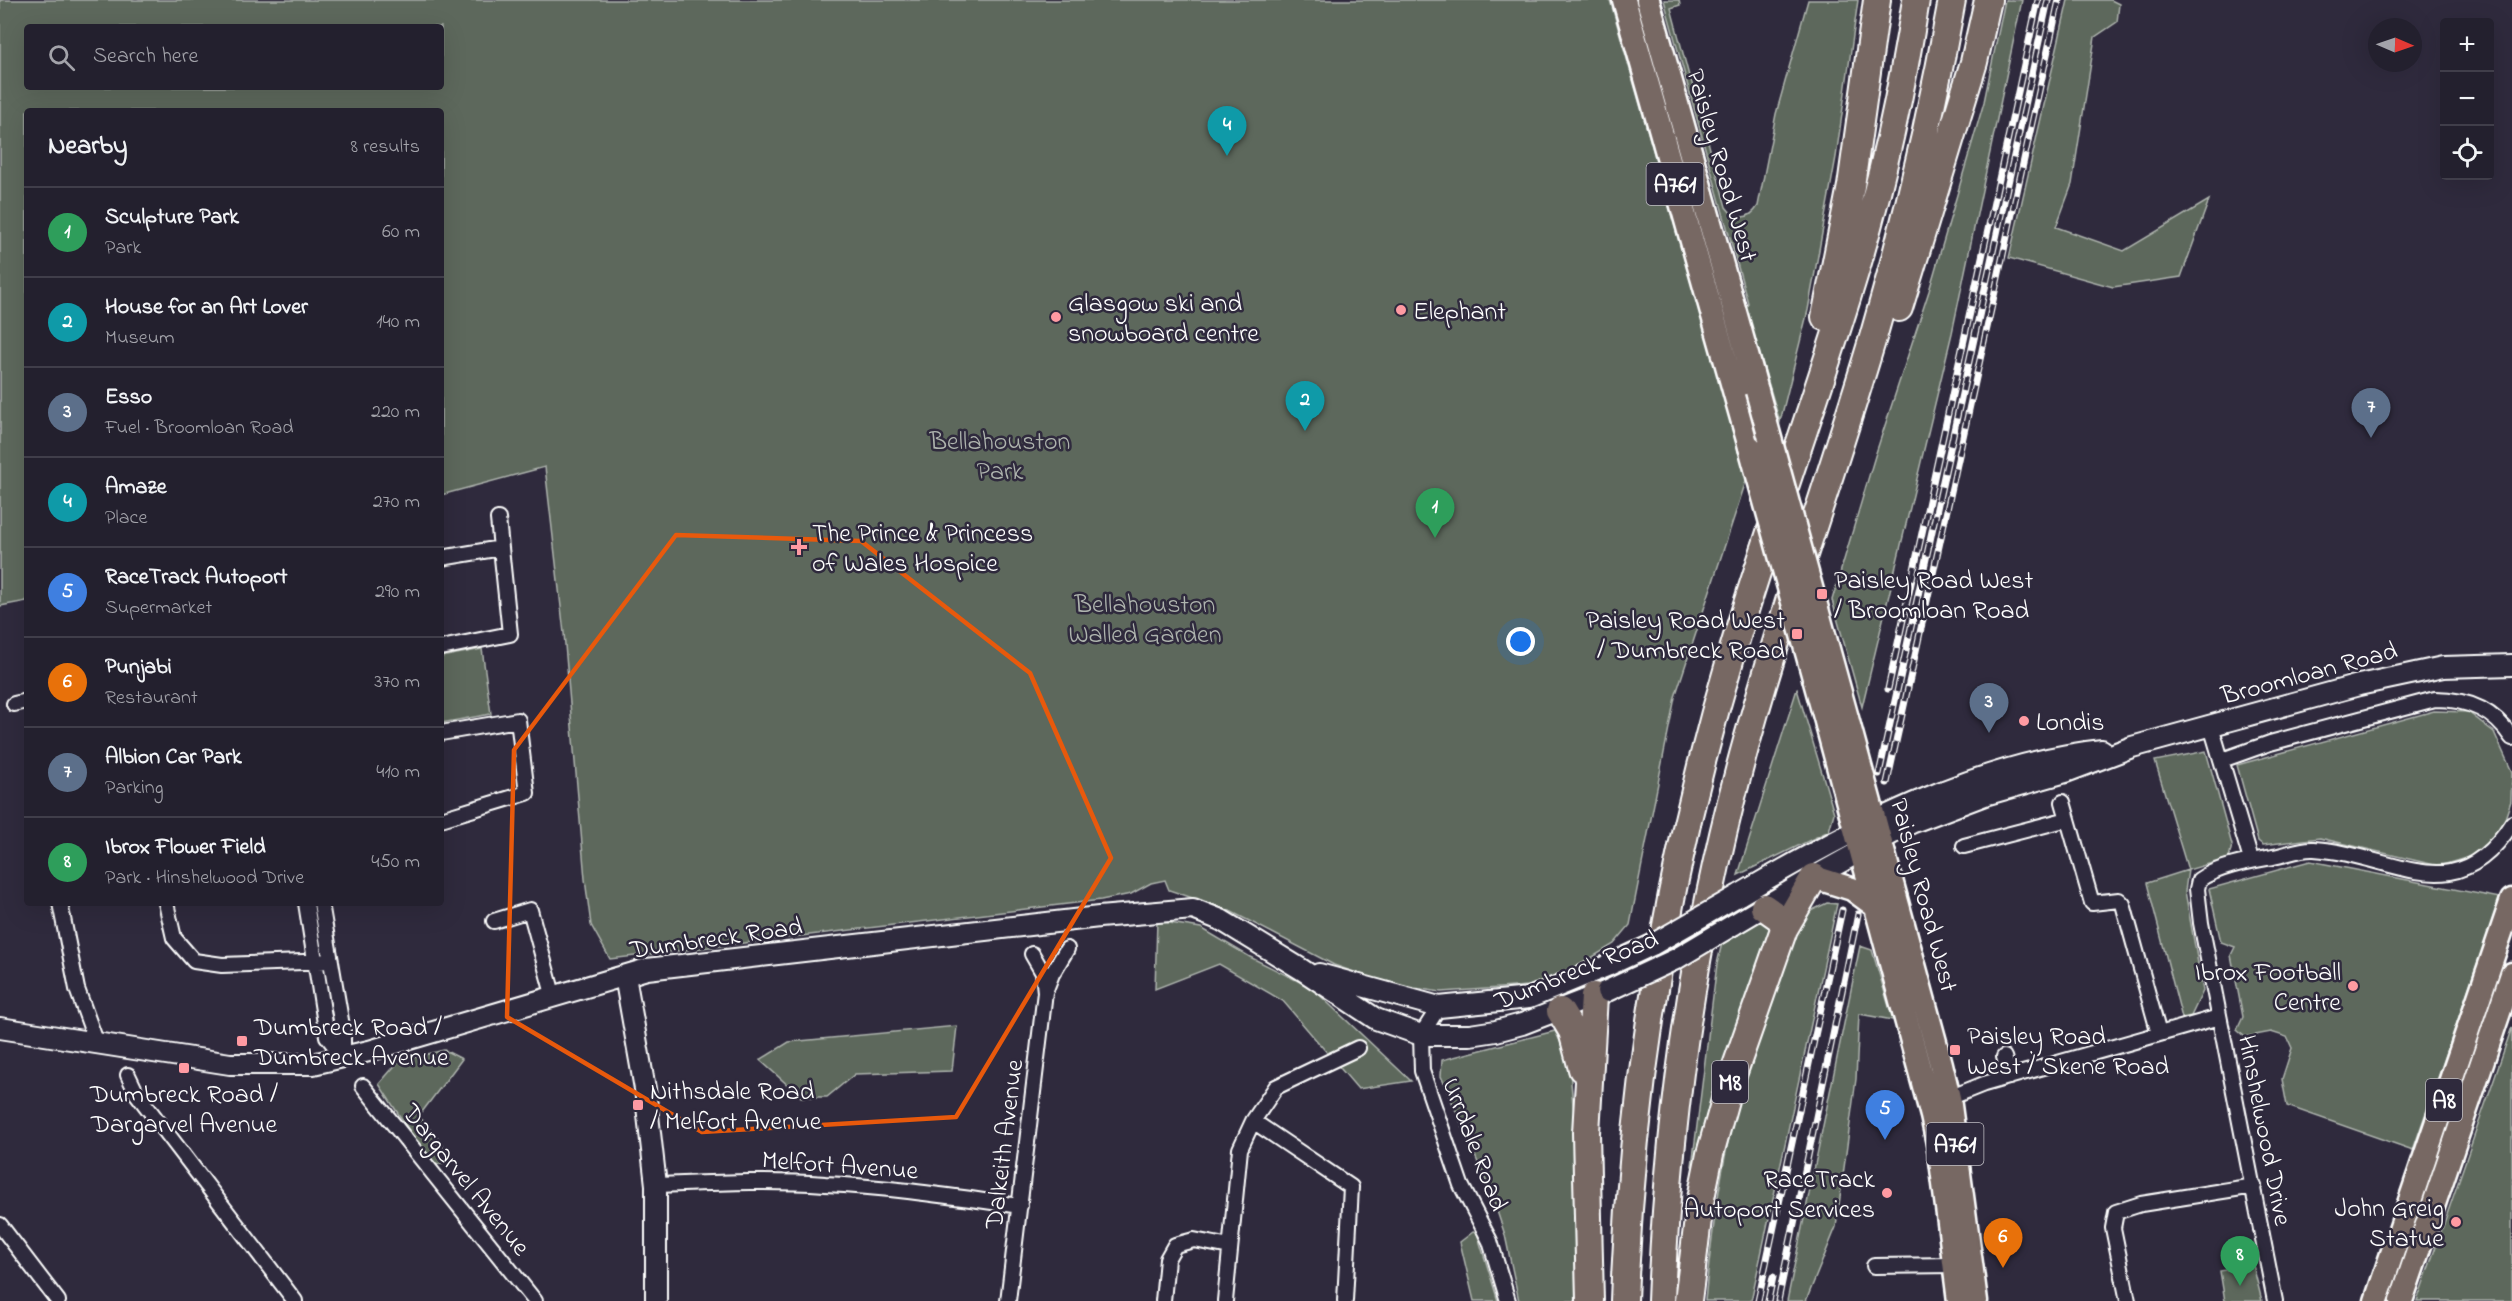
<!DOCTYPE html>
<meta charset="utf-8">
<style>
:root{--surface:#23202e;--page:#2f2d3a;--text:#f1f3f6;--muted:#a3a3aa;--line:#403e4a;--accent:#8bbbb9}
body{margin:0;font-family:"Indie Flower",sans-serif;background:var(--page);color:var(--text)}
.controls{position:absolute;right:18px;top:18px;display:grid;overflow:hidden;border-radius:6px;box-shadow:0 6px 24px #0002}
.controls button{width:54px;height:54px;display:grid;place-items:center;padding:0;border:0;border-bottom:2px solid var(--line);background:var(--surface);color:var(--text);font:30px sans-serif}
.compass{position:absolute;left:2368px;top:18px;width:54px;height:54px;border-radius:50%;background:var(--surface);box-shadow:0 6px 24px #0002;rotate:92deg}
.you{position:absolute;left:1521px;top:642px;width:21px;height:21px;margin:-15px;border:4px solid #fff;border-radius:50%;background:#1a73e8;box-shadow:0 0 0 9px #1a73e833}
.badge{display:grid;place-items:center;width:39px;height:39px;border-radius:50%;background:var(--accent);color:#fff;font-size:20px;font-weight:700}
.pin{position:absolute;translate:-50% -50px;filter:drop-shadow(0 2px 3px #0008)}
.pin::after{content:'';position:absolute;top:32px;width:21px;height:18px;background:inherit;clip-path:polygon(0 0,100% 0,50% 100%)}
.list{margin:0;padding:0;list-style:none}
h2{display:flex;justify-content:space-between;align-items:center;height:78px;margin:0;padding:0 24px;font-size:26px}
h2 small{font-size:20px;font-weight:400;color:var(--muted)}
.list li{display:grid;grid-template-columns:39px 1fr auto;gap:18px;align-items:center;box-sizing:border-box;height:90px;padding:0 24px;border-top:2px solid var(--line)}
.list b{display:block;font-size:22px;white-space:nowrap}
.list p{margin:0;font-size:20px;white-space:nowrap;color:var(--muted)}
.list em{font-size:20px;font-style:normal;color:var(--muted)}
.icon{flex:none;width:33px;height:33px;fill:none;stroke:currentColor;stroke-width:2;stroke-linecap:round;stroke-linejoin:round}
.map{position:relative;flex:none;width:2512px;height:1301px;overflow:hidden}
.search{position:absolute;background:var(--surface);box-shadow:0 6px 24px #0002;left:24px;top:24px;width:420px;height:66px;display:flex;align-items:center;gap:15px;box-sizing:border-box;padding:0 21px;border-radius:6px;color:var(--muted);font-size:22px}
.panel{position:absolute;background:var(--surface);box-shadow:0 6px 24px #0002;left:24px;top:108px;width:420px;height:798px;border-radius:6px}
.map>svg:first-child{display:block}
.green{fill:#5d685c;stroke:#aeb4ae;stroke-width:1.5;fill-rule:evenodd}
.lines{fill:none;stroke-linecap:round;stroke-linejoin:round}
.street-casing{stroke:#fff;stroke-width:18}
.secondary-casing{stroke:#fff;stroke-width:24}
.primary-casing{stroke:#fff;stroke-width:27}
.highway-casing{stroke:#fff;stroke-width:30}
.street{stroke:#2f2a3d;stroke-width:14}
.secondary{stroke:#2f2a3d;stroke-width:20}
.primary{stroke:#776864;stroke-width:22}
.highway{stroke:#776864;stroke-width:26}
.rail-casing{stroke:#fff;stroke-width:7}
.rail{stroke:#2f2a3d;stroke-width:4.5;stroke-dasharray:14;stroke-linecap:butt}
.secondary-bridge-casing{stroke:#fff;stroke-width:24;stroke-linecap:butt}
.primary-bridge-casing{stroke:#fff;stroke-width:27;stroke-linecap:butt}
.secondary-bridge{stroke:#2f2a3d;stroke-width:20}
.primary-bridge{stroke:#776864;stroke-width:22}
.marked{fill:none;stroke:#e8590c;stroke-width:4.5;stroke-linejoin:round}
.poi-dot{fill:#ff9aa2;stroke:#2f2a3d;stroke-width:2}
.labels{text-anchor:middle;stroke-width:5;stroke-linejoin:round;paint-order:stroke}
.shield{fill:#2f2a3d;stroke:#c1bfc5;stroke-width:1.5}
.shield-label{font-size:24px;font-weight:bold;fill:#fff}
.street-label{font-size:26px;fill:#fff;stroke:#2f2a3d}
.poi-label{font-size:26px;fill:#fff;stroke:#2f2a3d;text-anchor:start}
.park-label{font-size:26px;fill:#aeb4ae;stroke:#2f2a3d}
</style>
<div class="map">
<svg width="2512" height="1301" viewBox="0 0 2512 1301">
<rect width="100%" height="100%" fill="#2f2a3d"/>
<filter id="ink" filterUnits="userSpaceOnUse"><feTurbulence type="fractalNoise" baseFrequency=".0167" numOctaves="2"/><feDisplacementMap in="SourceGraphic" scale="12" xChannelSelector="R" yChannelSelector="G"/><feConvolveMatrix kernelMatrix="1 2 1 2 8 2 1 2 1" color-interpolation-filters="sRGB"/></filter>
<g filter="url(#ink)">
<!-- green -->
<path class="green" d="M 0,0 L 1610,0 L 1747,478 L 1675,697 L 1630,925 L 1614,944 L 1578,966 L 1529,986 L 1441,992 L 1388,984 L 1334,965 L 1228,910 L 1169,890 L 1165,880 L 1151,883 L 1131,894 L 1101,900 L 610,959 L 591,925 L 585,879 L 564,633 L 545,467 L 441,495 L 441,111 L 27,111 L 27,601 L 0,606 ZM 27,27 L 441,27 L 441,87 L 27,87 Z
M 1664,0 L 1679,0 L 1680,5 L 1671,8 L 1689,76 L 1702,75 L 1691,80 L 1726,207 C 1735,220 1749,221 1758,206 L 1776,114 L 1808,0 L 1858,0 L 1836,157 L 1808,310 L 1780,422 L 1746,308 L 1748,303 Z
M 2005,0 L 2022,0 L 1952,333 L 1862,707 L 1832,600 L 1875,456 L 1929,291 L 1984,102 Z
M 2068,0 L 2111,0 L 2119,4 L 2117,22 L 2095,37 L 2072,184 L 2056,227 L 2124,251 L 2209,200 L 2181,277 L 2113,287 L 2009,258 Z
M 482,649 L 491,714 L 441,723 L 441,657 Z
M 1797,689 L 1834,813 L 1829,831 L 1738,875 Z
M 2434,711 L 2468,712 L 2494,732 L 2512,772 L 2511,801 L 2502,827 L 2479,854 L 2439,866 L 2320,838 L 2263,845 L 2258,841 L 2237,765 Z
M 2206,751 L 2232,845 L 2229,858 L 2188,870 L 2185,891 L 2203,991 L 2191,1016 L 2182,1018 L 2147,883 L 2188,870 L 2155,761 Z
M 2310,861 L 2500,898 L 2413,1150 L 2287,1106 L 2282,1079 L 2292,1048 L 2287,1037 L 2271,1032 L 2245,1037 L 2237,1030 L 2243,1017 L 2231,955 L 2235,947 L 2221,942 L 2209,889 Z
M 1827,903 L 1837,904 L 1751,1301 L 1705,1301 C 1710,1248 1717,1195 1728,1142 C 1744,1064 1774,989 1802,915 Z
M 1763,919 L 1771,923 L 1770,941 L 1702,1168 L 1692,1166 L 1717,964 L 1722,943 Z
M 1157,921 L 1201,928 L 1250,957 L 1312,988 L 1411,1081 L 1358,1089 L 1283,1001 L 1219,964 L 1155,989 Z
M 1860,946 L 1872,950 L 1893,1020 L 1859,1014 L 1856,1079 L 1836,1227 L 1806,1301 L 1787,1301 Z
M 957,1026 L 952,1071 L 855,1074 L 827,1097 L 801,1097 L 760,1060 L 789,1042 Z
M 2512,1027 L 2512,1301 L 2417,1301 Z
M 1555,1031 L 1569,1060 L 1576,1139 L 1576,1301 L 1519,1301 L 1505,1235 L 1491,1193 L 1441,1076 L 1442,1060 Z
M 444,1050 L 462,1059 L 419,1116 L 443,1145 L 444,1163 L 432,1166 L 379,1084 L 399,1061 Z
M 1473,1232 L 1477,1233 L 1498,1301 L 1474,1301 L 1460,1242 Z
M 2253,1265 L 2262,1301 L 2225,1301 L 2220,1271 Z"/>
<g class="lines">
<defs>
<path id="street" d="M 441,558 L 501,548 L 498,519
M 441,648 L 510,634 L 501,548
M 14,704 L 27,701
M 2211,726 L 2251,860
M 441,733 L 518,720 L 527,793 L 441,819
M 2222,760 L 2270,743 L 2435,699 C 2468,699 2494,710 2512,738
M 2063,802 L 2092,903 L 2119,900 L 2123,904 L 2159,1034
M 1964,846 L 2068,819
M 60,903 L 77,989 L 97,1044
M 166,903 L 174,938 L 194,961 L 222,965 L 331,961
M 306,903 L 327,1036 L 343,1057
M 321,903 L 343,1032 L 343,1057
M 494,921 L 530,910 L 554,998
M 1032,954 L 1043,973 L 1045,992 L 1052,974 L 1067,949
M 1439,1007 L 1421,1035 L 1422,1071 L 1461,1185 L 1490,1241 L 1508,1301
M 2004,1057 L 2010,1077
M 128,1075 L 137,1094 L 295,1301
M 363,1086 L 535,1301
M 1949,1098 L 1984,1084 L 2219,1017
M 1253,1121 L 1351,1187 L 1345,1301
M 656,1185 C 712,1183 768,1180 825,1184 C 890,1187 955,1197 1020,1206
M 0,1225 L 58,1301
M 1874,1266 L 1955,1265
M 1008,1301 L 1045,992
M 1163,1301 L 1167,1259 L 1175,1245 L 1194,1240 L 1230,1247
M 1225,1301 L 1240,1149 L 1253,1121 L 1276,1087 L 1358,1048
M 2128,1301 L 2113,1228 L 2116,1212 L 2141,1204 L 2254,1186
M 2275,1301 L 2201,923 L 2197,889 L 2199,880 C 2218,866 2251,861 2273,857 C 2286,855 2300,848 2314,849 C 2395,854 2455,914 2512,823"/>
<path id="secondary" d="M 1739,895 C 1850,830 1973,764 2102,750
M 1733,925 L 1814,877 L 1911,823 L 1985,795 L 2066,772 L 2132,747 L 2359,685 L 2443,667 L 2512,665
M 1319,974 L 1439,1007 L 1529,998 L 1609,965
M 625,976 L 645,1089 L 656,1185 L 656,1301
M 0,1028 L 230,1064 L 313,1064 L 369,1051 L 647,969 L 1099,917 L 1193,909 L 1221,920 L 1301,969 L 1376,1019 L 1421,1035 L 1470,1035 L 1496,1031 L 1522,1024 L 1605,992"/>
<path id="primary" d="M 1624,0 L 1750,447
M 1648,0 L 1757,391
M 1847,718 L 1941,1064 L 1949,1098 L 1976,1301
M 1827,725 L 1932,1116 L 1940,1153 L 1959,1301
M 1814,877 L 1852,889 L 1875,906
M 2376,1301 L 2512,900
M 2401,1301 L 2512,974"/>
<path id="highway" d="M 1899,308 L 1974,62 L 1988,0
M 1825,317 L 1851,186 L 1877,0
M 1764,907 L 1781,919 L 1784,929
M 1560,1011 L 1572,1031 L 1582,1069
M 1590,1301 L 1586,1133 L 1594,996
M 1624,1301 C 1632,1080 1669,864 1732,653 C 1770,524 1817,398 1856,269 C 1882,181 1902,90 1916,0
M 1661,1301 C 1668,1122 1693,944 1739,770 C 1778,623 1831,480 1874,334 C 1906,224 1932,113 1952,0
M 1688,1301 L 1700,1203 L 1710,1154 L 1728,1089 L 1784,929 L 1814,877"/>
</defs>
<!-- street casing -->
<use href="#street" class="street-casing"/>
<!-- secondary casing -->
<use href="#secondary" class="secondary-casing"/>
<!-- primary casing -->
<use href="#primary" class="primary-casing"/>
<!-- highway casing -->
<use href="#highway" class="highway-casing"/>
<!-- street -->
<use href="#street" class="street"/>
<!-- secondary -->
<use href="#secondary" class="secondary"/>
<!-- primary -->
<use href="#primary" class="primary"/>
<!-- highway -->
<use href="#highway" class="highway"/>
<defs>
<path id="rail" d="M 1888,689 L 2038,0
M 1879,774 L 2048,0
M 1887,783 L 2059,0
M 1758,1301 L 1842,910
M 1768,1301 L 1773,1277
M 1778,1301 L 1858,914"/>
</defs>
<!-- rail casing -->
<use href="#rail" class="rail-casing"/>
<!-- rail -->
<use href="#rail" class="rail"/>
<defs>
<path id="secondary-bridge" d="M 1609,965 L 1652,945 L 1739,895
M 1607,991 L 1676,959 L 1733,925"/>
<path id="primary-bridge" d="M 1757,391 L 1847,718
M 1750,447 L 1827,725"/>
</defs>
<!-- secondary-bridge casing -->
<use href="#secondary-bridge" class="secondary-bridge-casing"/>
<!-- primary-bridge casing -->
<use href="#primary-bridge" class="primary-bridge-casing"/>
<!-- secondary-bridge -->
<use href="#secondary-bridge" class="secondary-bridge"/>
<!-- primary-bridge -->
<use href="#primary-bridge" class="primary-bridge"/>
</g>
</g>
<!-- marked area -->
<path class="marked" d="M 676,535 L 861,541 L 1030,673 L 1111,858 L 956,1117 L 702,1132 L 507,1017 L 514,750 Z"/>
<!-- markers -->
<g class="poi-dot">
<circle cx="1401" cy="310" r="6"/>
<circle cx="1056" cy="317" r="6"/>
<path d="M796 538h6v6h6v6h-6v6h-6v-6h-6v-6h6z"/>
<rect x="1816" y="588" width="12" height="12" rx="3"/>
<rect x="1791" y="628" width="12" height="12" rx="3"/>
<circle cx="2024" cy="721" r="6"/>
<circle cx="2353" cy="986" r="6"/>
<rect x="236" y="1035" width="12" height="12" rx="3"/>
<rect x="1949" y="1044" width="12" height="12" rx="3"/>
<rect x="178" y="1062" width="12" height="12" rx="3"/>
<rect x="632" y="1099" width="12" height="12" rx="3"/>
<circle cx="1887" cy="1193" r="6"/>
<circle cx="2456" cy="1222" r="6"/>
</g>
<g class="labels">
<!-- shield labels -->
<g class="shield">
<rect x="1646.5" y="163" width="57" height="42" rx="4.5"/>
<rect x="1712" y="1061" width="36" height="42" rx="4.5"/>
<rect x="2426" y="1079" width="36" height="42" rx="4.5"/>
<rect x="1926.5" y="1123" width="57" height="42" rx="4.5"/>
</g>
<g class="shield-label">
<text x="1675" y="192">A761</text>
<text x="1730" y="1090">M8</text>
<text x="2444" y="1108">A8</text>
<text x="1955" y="1152">A761</text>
</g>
<!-- street labels -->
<g class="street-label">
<text transform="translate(1723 165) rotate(74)" y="9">Paisley Road West</text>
<text transform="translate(2309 672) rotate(-15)" y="9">Broomloan Road</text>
<text transform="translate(1925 895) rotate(75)" y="9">Paisley Road West</text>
<text transform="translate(716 937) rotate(-8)" y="9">Dumbreck Road</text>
<text transform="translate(1576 969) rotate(-22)" y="9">Dumbreck Road</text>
<text transform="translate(2266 1130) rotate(79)" y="9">Hinshelwood Drive</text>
<text transform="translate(1003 1144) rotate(-83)" y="9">Dalkeith Avenue</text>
<text transform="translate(1476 1144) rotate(69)" y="9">Urrdale Road</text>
<text transform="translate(840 1164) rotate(4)" y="9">Melfort Avenue</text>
<text transform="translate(467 1179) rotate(51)" y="9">Dargarvel Avenue</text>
</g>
<!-- poi labels -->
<g class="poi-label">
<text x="1068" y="311">Glasgow ski and<tspan x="1068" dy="30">snowboard centre</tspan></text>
<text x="1413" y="319">Elephant</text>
<text x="812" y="541">The Prince &amp; Princess<tspan x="812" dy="30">of Wales Hospice</tspan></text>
<text x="1834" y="588">Paisley Road West<tspan x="1834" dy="30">/ Broomloan Road</tspan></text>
<text x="1785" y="628" text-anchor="end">Paisley Road West<tspan x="1785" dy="30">/ Dumbreck Road</tspan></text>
<text x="2036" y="730">Londis</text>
<text x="2341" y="980" text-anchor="end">Ibrox Football<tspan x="2341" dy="30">Centre</tspan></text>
<text x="254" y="1035">Dumbreck Road /<tspan x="254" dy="30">Dumbreck Avenue</tspan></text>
<text x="1967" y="1044">Paisley Road<tspan x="1967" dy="30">West / Skene Road</tspan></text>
<text x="650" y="1099">Nithsdale Road<tspan x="650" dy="30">/ Melfort Avenue</tspan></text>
<text x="184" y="1102" text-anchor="middle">Dumbreck Road /<tspan x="184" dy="30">Dargarvel Avenue</tspan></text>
<text x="1875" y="1187" text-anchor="end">RaceTrack<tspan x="1875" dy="30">Autoport Services</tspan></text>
<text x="2444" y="1216" text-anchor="end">John Greig<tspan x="2444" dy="30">Statue</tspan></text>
</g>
<!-- park labels -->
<g class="park-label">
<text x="1000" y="449">Bellahouston<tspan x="1000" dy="30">Park</tspan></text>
<text x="1145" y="612">Bellahouston<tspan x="1145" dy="30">Walled Garden</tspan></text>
</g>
</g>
</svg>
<div class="controls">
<button>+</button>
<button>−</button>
<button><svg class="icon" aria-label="locate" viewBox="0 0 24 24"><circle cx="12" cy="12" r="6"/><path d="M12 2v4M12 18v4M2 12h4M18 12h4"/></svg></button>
</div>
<svg class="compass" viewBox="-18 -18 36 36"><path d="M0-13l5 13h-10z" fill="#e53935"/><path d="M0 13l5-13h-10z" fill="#a3a3aa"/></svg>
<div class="you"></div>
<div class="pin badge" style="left:1435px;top:538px;background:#2e9e5b">1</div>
<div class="pin badge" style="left:1305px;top:431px;background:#0f9aa8">2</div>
<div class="pin badge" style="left:1989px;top:733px;background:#5c6f8a">3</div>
<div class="pin badge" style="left:1227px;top:156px;background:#0f9aa8">4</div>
<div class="pin badge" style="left:1885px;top:1140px;background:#3f7fe0">5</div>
<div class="pin badge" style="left:2003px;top:1268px;background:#e8710a">6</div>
<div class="pin badge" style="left:2371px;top:438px;background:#5c6f8a">7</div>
<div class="pin badge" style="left:2240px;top:1286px;background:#2e9e5b">8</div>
<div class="search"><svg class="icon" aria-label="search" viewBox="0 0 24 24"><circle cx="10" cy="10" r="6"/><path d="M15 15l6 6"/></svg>Search here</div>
<section class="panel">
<h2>Nearby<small>8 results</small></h2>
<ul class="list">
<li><span class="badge" style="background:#2e9e5b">1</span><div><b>Sculpture Park</b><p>Park</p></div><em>60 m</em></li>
<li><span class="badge" style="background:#0f9aa8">2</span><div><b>House for an Art Lover</b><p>Museum</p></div><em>140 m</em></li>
<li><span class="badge" style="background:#5c6f8a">3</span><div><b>Esso</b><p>Fuel · Broomloan Road</p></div><em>220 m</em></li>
<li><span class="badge" style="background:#0f9aa8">4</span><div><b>Amaze</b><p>Place</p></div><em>270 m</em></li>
<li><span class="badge" style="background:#3f7fe0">5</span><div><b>RaceTrack Autoport</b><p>Supermarket</p></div><em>290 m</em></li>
<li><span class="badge" style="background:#e8710a">6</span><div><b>Punjabi</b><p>Restaurant</p></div><em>370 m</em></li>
<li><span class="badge" style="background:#5c6f8a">7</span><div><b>Albion Car Park</b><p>Parking</p></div><em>410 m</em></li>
<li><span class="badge" style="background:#2e9e5b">8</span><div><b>Ibrox Flower Field</b><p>Park · Hinshelwood Drive</p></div><em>450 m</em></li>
</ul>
</section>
</div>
